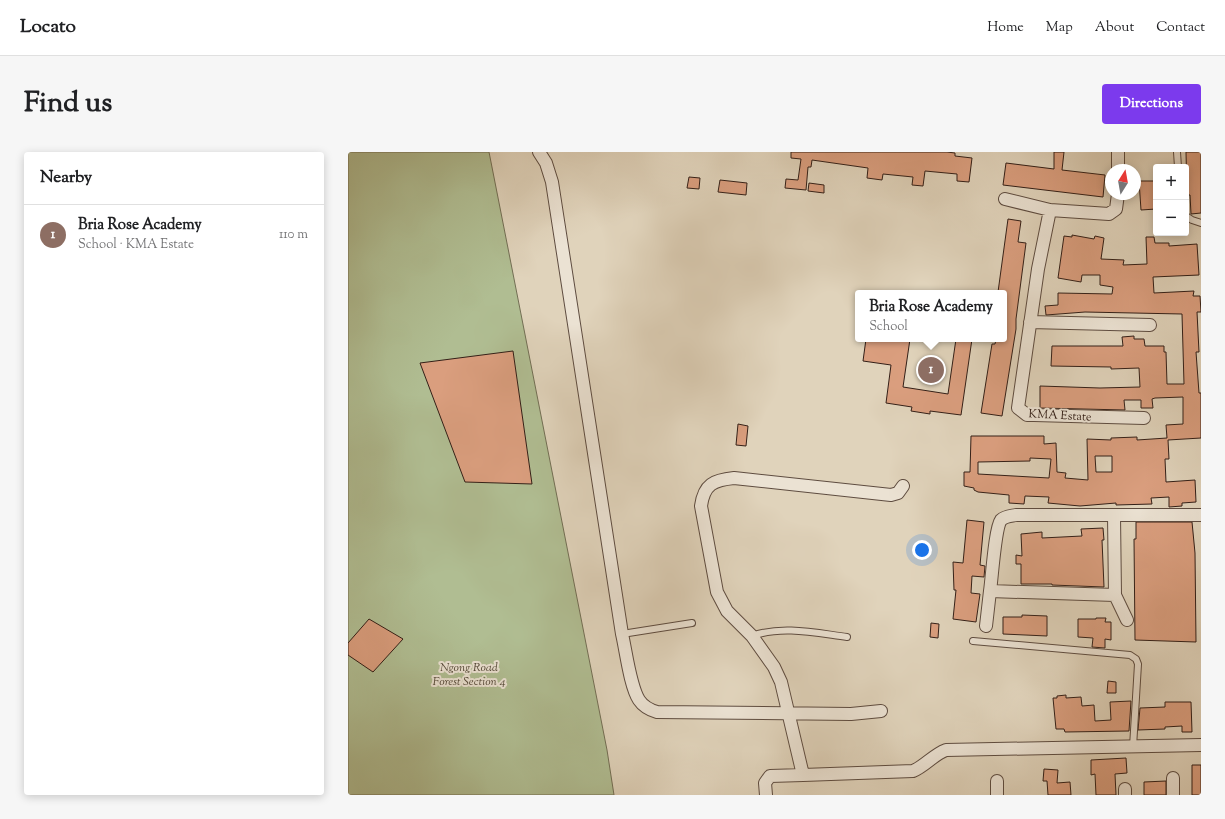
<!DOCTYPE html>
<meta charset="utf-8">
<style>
:root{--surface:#fff;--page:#f6f6f6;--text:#202124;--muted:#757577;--line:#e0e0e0;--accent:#7c3aed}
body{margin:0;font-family:"Sorts Mill Goudy",serif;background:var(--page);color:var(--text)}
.controls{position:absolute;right:12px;top:12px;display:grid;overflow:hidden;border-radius:4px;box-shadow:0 2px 10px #0003}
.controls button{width:36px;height:36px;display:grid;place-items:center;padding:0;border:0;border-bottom:1px solid var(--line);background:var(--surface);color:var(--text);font:20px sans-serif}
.compass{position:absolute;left:757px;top:12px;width:36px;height:36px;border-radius:50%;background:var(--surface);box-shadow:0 2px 10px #0003;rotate:11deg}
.you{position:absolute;left:574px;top:398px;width:14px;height:14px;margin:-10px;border:3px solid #fff;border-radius:50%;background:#1a73e8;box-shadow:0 0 0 6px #1a73e833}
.badge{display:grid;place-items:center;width:26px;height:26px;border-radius:50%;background:var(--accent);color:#fff;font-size:13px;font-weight:700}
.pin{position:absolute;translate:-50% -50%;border:2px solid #fff;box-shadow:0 1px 4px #0006}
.popup{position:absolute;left:507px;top:138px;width:152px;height:52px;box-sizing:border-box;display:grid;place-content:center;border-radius:4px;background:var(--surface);filter:drop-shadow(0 1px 3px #0005);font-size:13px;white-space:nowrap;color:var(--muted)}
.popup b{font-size:15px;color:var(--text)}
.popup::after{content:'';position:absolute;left:50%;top:100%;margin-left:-8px;border:8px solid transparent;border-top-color:var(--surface)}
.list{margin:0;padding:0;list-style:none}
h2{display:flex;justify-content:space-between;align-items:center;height:52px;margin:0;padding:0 16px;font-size:17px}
h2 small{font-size:13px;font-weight:400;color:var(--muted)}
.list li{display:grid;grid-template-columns:26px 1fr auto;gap:12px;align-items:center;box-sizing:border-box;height:60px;padding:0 16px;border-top:1px solid var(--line)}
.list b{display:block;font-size:15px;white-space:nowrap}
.list p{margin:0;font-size:13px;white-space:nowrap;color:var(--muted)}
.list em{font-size:13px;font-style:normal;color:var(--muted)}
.map{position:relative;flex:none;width:853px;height:643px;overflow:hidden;border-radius:4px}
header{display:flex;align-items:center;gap:24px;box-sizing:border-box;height:56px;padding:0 20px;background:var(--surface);border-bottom:1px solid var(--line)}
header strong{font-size:19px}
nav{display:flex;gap:22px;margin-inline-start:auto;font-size:14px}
.intro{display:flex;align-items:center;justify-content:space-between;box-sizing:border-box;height:96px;padding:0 24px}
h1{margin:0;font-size:28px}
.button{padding:10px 18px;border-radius:4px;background:var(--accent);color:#fff;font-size:14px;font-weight:700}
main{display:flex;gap:24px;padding:0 24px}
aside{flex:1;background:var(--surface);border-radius:4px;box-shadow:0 2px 10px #0003}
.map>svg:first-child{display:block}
.green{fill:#b0bd92;stroke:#726e54}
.building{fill:#da9e7e;stroke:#331f17;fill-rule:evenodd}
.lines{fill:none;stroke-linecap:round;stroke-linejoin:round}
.lane-casing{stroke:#5e4c40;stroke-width:8}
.street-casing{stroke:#5e4c40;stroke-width:14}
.lane{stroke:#ebe2d3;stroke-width:6}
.street{stroke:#ebe2d3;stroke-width:12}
.labels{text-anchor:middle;stroke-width:4;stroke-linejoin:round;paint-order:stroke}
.street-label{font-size:12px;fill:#331f17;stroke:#ebe2d3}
.park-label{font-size:12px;font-style:italic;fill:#524636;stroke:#ebe2d3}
</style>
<header>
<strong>Locato</strong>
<nav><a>Home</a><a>Map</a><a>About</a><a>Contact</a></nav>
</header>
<div class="intro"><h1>Find us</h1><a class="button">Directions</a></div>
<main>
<aside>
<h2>Nearby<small></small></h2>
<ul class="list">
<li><span class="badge" style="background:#8d6e63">1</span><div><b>Bria Rose Academy</b><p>School · KMA Estate</p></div><em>110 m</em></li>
</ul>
</aside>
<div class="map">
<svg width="853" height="643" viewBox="0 0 853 643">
<rect width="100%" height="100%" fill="#e0d3bb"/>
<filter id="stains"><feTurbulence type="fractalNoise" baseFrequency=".005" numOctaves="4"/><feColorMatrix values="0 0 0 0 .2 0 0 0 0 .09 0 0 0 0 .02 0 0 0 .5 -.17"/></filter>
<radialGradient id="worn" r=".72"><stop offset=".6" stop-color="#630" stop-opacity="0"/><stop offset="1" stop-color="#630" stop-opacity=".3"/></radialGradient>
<!-- green -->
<path class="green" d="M 0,0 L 141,0 L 259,598 L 266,643 L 0,643 Z"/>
<!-- building -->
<path class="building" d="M 443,0 L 599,0 L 607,1 L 607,4 L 624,6 L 621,30 L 609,29 L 609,22 L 577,19 L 575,34 L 564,33 L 565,25 L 535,22 L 534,28 L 519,26 L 520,16 L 464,8 L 463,15 L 460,15 L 458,38 L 437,36 L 438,27 L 450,28 L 453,7 L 443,6 Z
M 706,0 L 716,0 L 714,18 L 757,23 L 755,45 L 655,33 L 658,11 L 706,17 Z
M 838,0 L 853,0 L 853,61 L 843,62 L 842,43 L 839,43 Z
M 341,25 L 352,26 L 351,37 L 339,36 Z
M 372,28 L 399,31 L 398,43 L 370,40 Z
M 791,29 L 808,29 L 808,57 L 793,58 Z
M 461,31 L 476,33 L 476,41 L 460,39 Z
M 660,67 L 673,69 L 670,90 L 678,91 L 668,167 L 668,177 L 654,264 L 633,261 L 644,192 L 647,192 L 648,187 L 656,187 L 656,141 L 650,140 Z
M 724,83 L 746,87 L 747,84 L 756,86 L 753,107 L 776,108 L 775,113 L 799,112 L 798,85 L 806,85 L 807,91 L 821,91 L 821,94 L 849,92 L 851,123 L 805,125 L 806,141 L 846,139 L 845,144 L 852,144 L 853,160 L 849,160 L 851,200 L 848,200 L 851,241 L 853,241 L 853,286 L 820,288 L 821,307 L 817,307 L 818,330 L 847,328 L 848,350 L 834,351 L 834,354 L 821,355 L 821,345 L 803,346 L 804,352 L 768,353 L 768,351 L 732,354 L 700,351 L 701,345 L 677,344 L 676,352 L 661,351 L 661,343 L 630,340 L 626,338 L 626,336 L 616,334 L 616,320 L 622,320 L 623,284 L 696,284 L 696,292 L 708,291 L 709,320 L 718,321 L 717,326 L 740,328 L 739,287 L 763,288 L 763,286 L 789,285 L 789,288 L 819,286 L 818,273 L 835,272 L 835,245 L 807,246 L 804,247 L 805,256 L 793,256 L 793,248 L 776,248 L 777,258 L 692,256 L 692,234 L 752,236 L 792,235 L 791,216 L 763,217 L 763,215 L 703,214 L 704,194 L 775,194 L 774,185 L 786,184 L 786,187 L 796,187 L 797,194 L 816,194 L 816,200 L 818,200 L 819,232 L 836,232 L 834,162 L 737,160 L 698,163 L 697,154 L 710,153 L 710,141 L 764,142 L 765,135 L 752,133 L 752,123 L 734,123 L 733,130 L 710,126 L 716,84 L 724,85 ZM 747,304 L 764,304 L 764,320 L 748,320 ZM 682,306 L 703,307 L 701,326 L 630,322 L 630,310 L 682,309 Z
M 518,187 L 562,187 L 555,235 L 600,242 L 608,187 L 624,187 L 613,263 L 582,259 L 582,262 L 563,259 L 564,255 L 538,251 L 543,213 L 515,209 Z
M 165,199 L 184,332 L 117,330 L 72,211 Z
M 390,272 L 400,274 L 398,294 L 388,293 Z
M 619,368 L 636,370 L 632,413 L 637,414 L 636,425 L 624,424 L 623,441 L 632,442 L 628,470 L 605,467 L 608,438 L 606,438 L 605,410 L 615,411 Z
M 788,370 L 844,370 L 847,401 L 848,490 L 787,488 L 786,387 L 788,387 Z
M 755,376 L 756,388 L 754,388 L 756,435 L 704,433 L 704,432 L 673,432 L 673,412 L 668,412 L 668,403 L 674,404 L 673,382 L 694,380 L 694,386 L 734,384 L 733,377 Z
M 674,463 L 699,464 L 699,484 L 655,482 L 655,465 L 674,465 Z
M 748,466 L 758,466 L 757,470 L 763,470 L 763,488 L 757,487 L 757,496 L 744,495 L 745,486 L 730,485 L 730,467 L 748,467 Z
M 21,467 L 55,487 L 25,520 L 0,503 L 0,491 Z
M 583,471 L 591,472 L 590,486 L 582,485 Z
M 760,529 L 768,530 L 768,541 L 759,541 Z
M 718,543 L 718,546 L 733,545 L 734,554 L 746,553 L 747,569 L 763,568 L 762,550 L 783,549 L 781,579 L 717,580 L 716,577 L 708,577 L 705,546 L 709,546 L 709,544 Z
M 817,550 L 843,550 L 844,580 L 834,580 L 834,574 L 817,575 L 817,577 L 790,578 L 792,556 L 817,555 Z
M 778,606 L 779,621 L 767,622 L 768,643 L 748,643 L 747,622 L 743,623 L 743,608 Z
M 844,613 L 853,613 L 853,643 L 844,643 Z
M 696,617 L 710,618 L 709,631 L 722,630 L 723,643 L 700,643 L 699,629 L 695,629 Z
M 818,629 L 818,643 L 796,643 L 796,630 Z"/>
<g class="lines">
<defs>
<path id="lane" d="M 829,0 L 830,15
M 838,64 L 844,68 L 853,71
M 274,482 L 344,471
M 404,484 C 434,473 468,481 499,485
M 625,489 L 782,503 L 788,507 L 790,512 L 785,595"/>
<path id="street" d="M 191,0 L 198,11 L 204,30 L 274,482 C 278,499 282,534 291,548 C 295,554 302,558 309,560 L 503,562 L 533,559
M 770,0 L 770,18
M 657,47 L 702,58 L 761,62 L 768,57 L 770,42
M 702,58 L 690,117 L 670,256 L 679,263 L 686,263 L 796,266
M 682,170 L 802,173
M 555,334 L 550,341 L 543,343 L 386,326 C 366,328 356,332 353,354 L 369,440 L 379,459 L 404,484 L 426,515 L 433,530 L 455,623 L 565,619 C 577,614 585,603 598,598 L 853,593
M 766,364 L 767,443 L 779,468
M 767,443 L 642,439 C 644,426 647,376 653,368 C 657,364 663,364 668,363 L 853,363
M 638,474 L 642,439
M 649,629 L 649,643
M 777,637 L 777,643
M 418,643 L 417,631 L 422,624 L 455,623
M 825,643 L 825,626"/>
</defs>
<!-- lane casing -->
<use href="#lane" class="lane-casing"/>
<!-- street casing -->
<use href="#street" class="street-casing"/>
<!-- lane -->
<use href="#lane" class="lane"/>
<!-- street -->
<use href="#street" class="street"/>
</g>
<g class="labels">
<!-- street labels -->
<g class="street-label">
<text transform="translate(712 263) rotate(3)" y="4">KMA Estate</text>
</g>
<!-- park labels -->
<g class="park-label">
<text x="121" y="519">Ngong Road<tspan x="121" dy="14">Forest Section 4</tspan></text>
</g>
</g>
<rect width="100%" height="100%" filter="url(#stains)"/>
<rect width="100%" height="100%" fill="url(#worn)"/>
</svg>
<div class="controls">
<button>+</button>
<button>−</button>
</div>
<svg class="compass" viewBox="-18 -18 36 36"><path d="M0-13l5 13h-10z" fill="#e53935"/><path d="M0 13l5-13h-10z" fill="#757577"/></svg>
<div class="you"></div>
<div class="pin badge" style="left:583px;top:218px;background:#8d6e63">1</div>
<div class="popup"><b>Bria Rose Academy</b>School</div>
</div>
</main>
